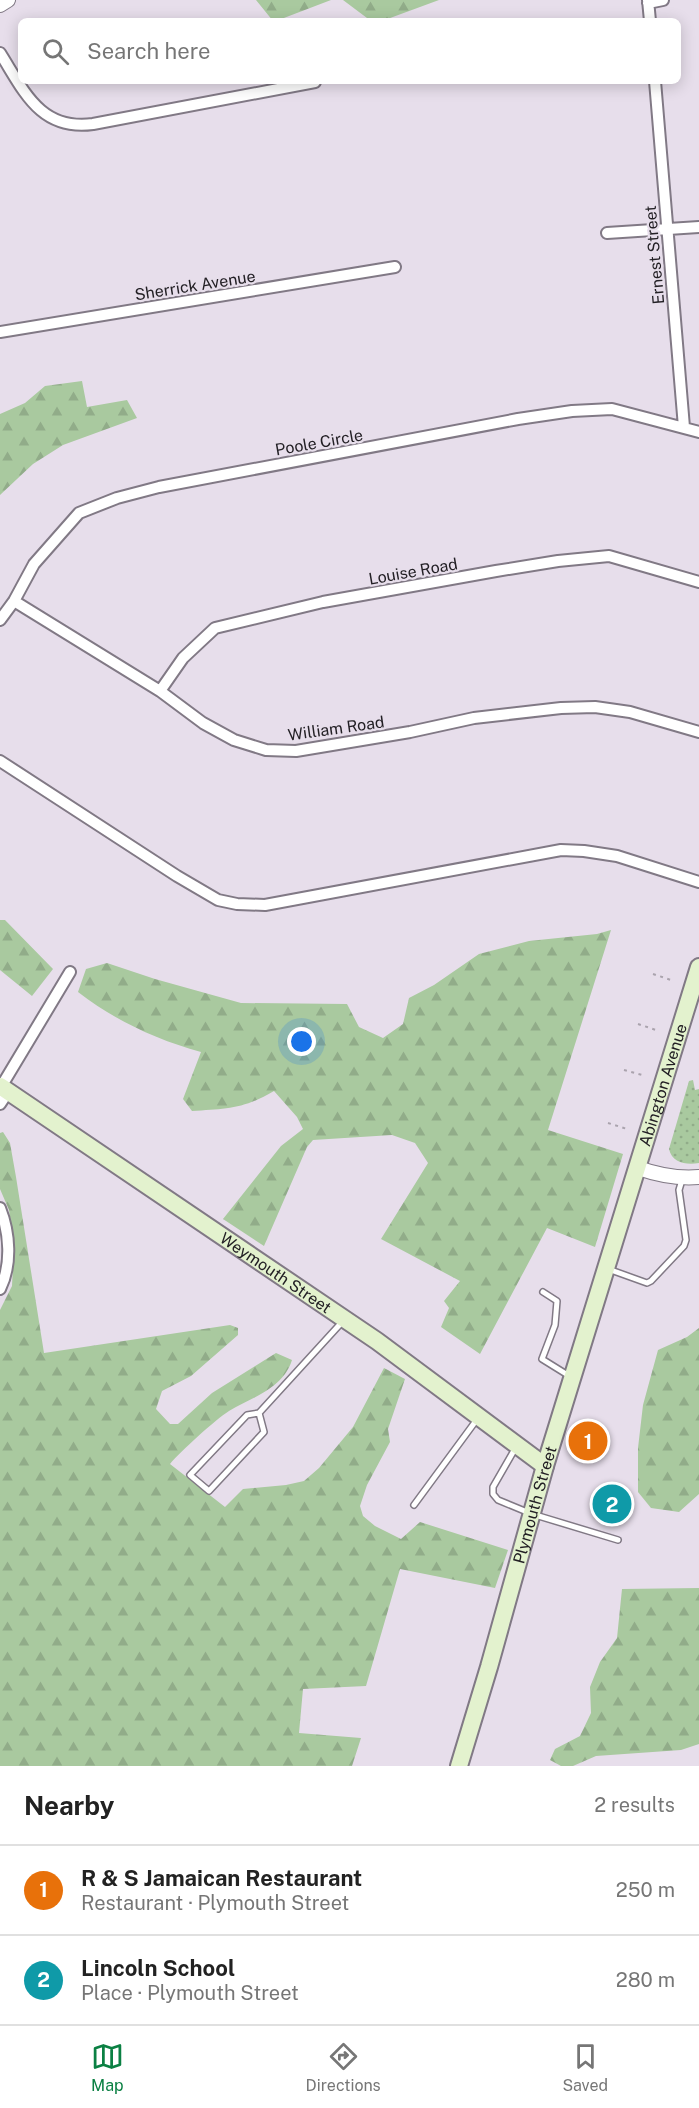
<!DOCTYPE html>
<meta charset="utf-8">
<style>
:root{--surface:#fff;--page:#f2f2f2;--text:#222;--muted:#767676;--line:#e0e0e0;--accent:#0b8043}
body{margin:0;font-family:"Public Sans",sans-serif;background:var(--page);color:var(--text)}
.you{position:absolute;left:302px;top:1042px;width:21px;height:21px;margin:-15px;border:4px solid #fff;border-radius:50%;background:#1a73e8;box-shadow:0 0 0 9px #1a73e833}
.badge{display:grid;place-items:center;width:39px;height:39px;border-radius:50%;background:var(--accent);color:#fff;font-size:20px;font-weight:700}
.pin{position:absolute;translate:-50% -50%;border:3px solid #fff;box-shadow:0 2px 6px #0006}
.list{margin:0;padding:0;list-style:none}
h2{display:flex;justify-content:space-between;align-items:center;height:78px;margin:0;padding:0 24px;font-size:26px}
h2 small{font-size:20px;font-weight:400;color:var(--muted)}
.list li{display:grid;grid-template-columns:39px 1fr auto;gap:18px;align-items:center;box-sizing:border-box;height:90px;padding:0 24px;border-top:2px solid var(--line)}
.list b{display:block;font-size:22px;white-space:nowrap}
.list p{margin:0;font-size:20px;white-space:nowrap;color:var(--muted)}
.list em{font-size:20px;font-style:normal;color:var(--muted)}
.icon{flex:none;width:33px;height:33px;fill:none;stroke:currentColor;stroke-width:2;stroke-linecap:round;stroke-linejoin:round}
.map{position:relative;flex:none;width:699px;height:1766px;overflow:hidden}
.search{position:absolute;background:var(--surface);box-shadow:0 3px 15px #0003;left:18px;right:18px;top:18px;height:66px;display:flex;align-items:center;gap:15px;box-sizing:border-box;padding:0 21px;border-radius:9px;color:var(--muted);font-size:22px}
.sheet{height:258px;background:var(--surface)}
nav{display:flex;justify-content:space-around;align-items:center;box-sizing:border-box;height:84px;border-top:2px solid var(--line);background:var(--surface);font-size:16px;color:var(--muted)}
nav a{display:grid;justify-items:center;gap:3px}
nav .on{color:var(--accent)}
.map>svg:first-child{display:block}
.grass{fill:url(#grass-dots)}
.forest{fill:url(#forest-firs)}
.lines{fill:none;stroke-linecap:round;stroke-linejoin:round}
.service-casing{stroke:#817985;stroke-width:8}
.minor-casing{stroke:#817985;stroke-width:14}
.tertiary-casing{stroke:#817985;stroke-width:16}
.secondary-casing{stroke:#817985;stroke-width:20}
.path{stroke:#aaa3ad;stroke-width:2;stroke-dasharray:3 4.5;stroke-linecap:butt}
.service{stroke:#fff;stroke-width:5}
.minor{stroke:#fff;stroke-width:10}
.tertiary{stroke:#fff;stroke-width:14}
.secondary{stroke:#e3f2ce;stroke-width:16}
.labels{text-anchor:middle;stroke-width:4.5;stroke-linejoin:round;paint-order:stroke}
.street-label{font-size:16px;fill:#232025;stroke:#e7deeb}
</style>
<div class="map">
<svg width="699" height="1766" viewBox="0 0 699 1766">
<defs>
<pattern id="grass-dots" width="8" height="8" patternUnits="userSpaceOnUse" patternTransform="scale(1.5)"><rect width="8" height="8" fill="#a9c99f"/><path d="M2 2h.1M6 6h.1" fill="none" stroke="#91ac89" stroke-width="1.8" stroke-linecap="round"/></pattern>
<pattern id="forest-firs" width="22" height="20" patternUnits="userSpaceOnUse" patternTransform="scale(1.5)"><rect width="22" height="20" fill="#a9c99f"/><path d="M5 1l3.5 6h-7zM16 11l3.5 6h-7z" fill="#91ac89"/></pattern>
</defs>
<rect width="100%" height="100%" fill="#e7deeb"/>
<!-- grass -->
<path class="grass" d="M 693,1080 L 695,1090 L 699,1089 L 699,1163 C 686,1165 672,1163 669,1149 L 689,1081 Z"/>
<!-- forest -->
<path class="forest" d="M 256,0 L 331,0 L 276,21 L 273,21 Z
M 343,0 L 439,0 L 382,21 L 371,21 Z
M 82,381 L 87,407 L 127,400 L 137,418 L 63,445 L 33,464 L 0,495 L 0,414 L 25,403 L 45,386 Z
M 0,920 L 5,920 L 53,969 L 32,996 L 0,970 Z
M 611,930 L 548,1130 L 623,1154 L 595,1247 L 547,1228 L 480,1354 L 441,1327 L 449,1308 L 444,1301 L 460,1281 L 381,1239 L 428,1163 L 415,1143 L 392,1135 L 313,1140 L 307,1147 L 264,1246 L 223,1219 L 281,1146 L 303,1129 L 297,1117 L 274,1091 C 244,1109 226,1109 192,1111 L 183,1099 L 201,1052 C 157,1040 114,1020 78,992 L 86,969 L 107,963 L 155,979 L 241,1003 L 347,1004 L 359,1027 L 383,1038 L 403,1024 L 409,998 L 434,985 L 479,954 L 529,941 L 597,934 Z
M 3,1132 L 10,1143 L 16,1177 L 44,1353 L 230,1325 L 238,1328 L 238,1335 L 191,1376 L 162,1391 L 156,1409 L 170,1424 L 178,1424 L 212,1393 L 276,1353 L 292,1360 C 283,1389 252,1397 229,1411 C 215,1420 181,1451 170,1464 L 225,1507 L 243,1489 L 286,1485 L 304,1481 L 319,1468 L 353,1427 L 384,1368 L 405,1379 L 388,1429 L 390,1442 L 367,1485 L 360,1506 L 363,1516 L 375,1526 L 401,1539 L 420,1522 L 508,1550 L 495,1588 L 400,1569 L 366,1686 L 303,1689 L 299,1733 L 361,1738 L 352,1766 L 0,1766 L 0,1310 L 12,1286 L 14,1244 L 9,1210 L 0,1189 L 0,1133 Z
M 699,1328 L 699,1494 L 679,1512 L 651,1508 L 638,1492 L 638,1448 L 643,1405 L 658,1350 L 687,1337 Z
M 699,1588 L 699,1744 L 681,1750 L 596,1756 L 573,1766 L 561,1766 L 550,1760 L 555,1749 L 580,1736 L 591,1713 L 590,1687 L 600,1662 L 617,1638 L 622,1589 Z"/>
<g class="lines">
<defs>
<path id="service" d="M 608,1269 L 647,1283 L 651,1281 L 684,1246 L 686,1240 L 679,1190 L 682,1180
M 543,1292 L 557,1301 L 555,1325 L 542,1359 L 571,1377
M 259,1413 L 264,1432 L 209,1491 L 190,1475 L 247,1415 L 259,1413 L 343,1321
M 516,1447 L 493,1487 L 493,1494 L 498,1500 L 532,1514 L 618,1540
M 414,1505 L 478,1418"/>
<path id="minor" d="M 648,0 L 650,21
M 648,3 L 663,0
M 0,53 C 24,91 40,131 93,124 L 315,82
M 655,81 L 684,427
M 607,233 L 699,227
M 0,332 L 395,267
M 14,601 L 160,691 L 203,723 L 234,740 L 266,750 L 296,751 L 410,732 L 474,718 L 561,708 L 595,707 L 630,712 L 699,732
M 0,620 L 14,601 L 34,564 L 79,513 L 117,498 L 159,487 L 518,419 L 572,411 L 612,409 L 699,432
M 160,691 L 183,658 L 215,628 L 323,602 L 496,571 L 558,561 L 609,556 L 699,582
M 0,761 L 177,876 L 218,900 L 237,904 L 265,905 L 561,850 L 584,851 L 617,856 L 699,882
M 1,1087 L 70,972
M 0,1104 L 8,1092
M 0,1208 C 10,1233 12,1265 0,1289"/>
<path id="tertiary" d="M 0,5 L 8,0
M 638,1168 C 658,1175 677,1179 699,1177"/>
<g id="secondary">
<path id="s1" d="M 0,1086 L 377,1341 L 545,1466"/>
<path id="s2" d="M 459,1766 L 489,1667 L 545,1466 L 699,967"/>
</g>
</defs>
<!-- service casing -->
<use href="#service" class="service-casing"/>
<!-- minor casing -->
<use href="#minor" class="minor-casing"/>
<!-- tertiary casing -->
<use href="#tertiary" class="tertiary-casing"/>
<!-- secondary casing -->
<use href="#secondary" class="secondary-casing"/>
<!-- path -->
<path class="path" d="M 653,974 L 671,980
M 638,1024 L 656,1030
M 624,1070 L 642,1075
M 608,1123 L 627,1129"/>
<!-- service -->
<use href="#service" class="service"/>
<!-- minor -->
<use href="#minor" class="minor"/>
<!-- tertiary -->
<use href="#tertiary" class="tertiary"/>
<!-- secondary -->
<use href="#secondary" class="secondary"/>
</g>
<g class="labels">
<!-- street labels -->
<g class="street-label">
<text transform="translate(654 255) rotate(-95)" y="6">Ernest Street</text>
<text transform="translate(195 285) rotate(-9)" y="6">Sherrick Avenue</text>
<text transform="translate(319 442) rotate(-10)" y="6">Poole Circle</text>
<text transform="translate(413 571) rotate(-10)" y="6">Louise Road</text>
<text transform="translate(336 728) rotate(-8)" y="6">William Road</text>
<text dy="6" stroke="none"><textPath href="#s2" startOffset="711">Abington Avenue</textPath></text>
<text dy="6" stroke="none"><textPath href="#s1" startOffset="333">Weymouth Street</textPath></text>
<text dy="6" stroke="none"><textPath href="#s2" startOffset="272">Plymouth Street</textPath></text>
</g>
</g>
</svg>
<div class="you"></div>
<div class="pin badge" style="left:588px;top:1441px;background:#e8710a">1</div>
<div class="pin badge" style="left:612px;top:1504px;background:#0f9aa8">2</div>
<div class="search"><svg class="icon" aria-label="search" viewBox="0 0 24 24"><circle cx="10" cy="10" r="6"/><path d="M15 15l6 6"/></svg>Search here</div>
</div>
<section class="sheet">
<h2>Nearby<small>2 results</small></h2>
<ul class="list">
<li><span class="badge" style="background:#e8710a">1</span><div><b>R &amp; S Jamaican Restaurant</b><p>Restaurant · Plymouth Street</p></div><em>250 m</em></li>
<li><span class="badge" style="background:#0f9aa8">2</span><div><b>Lincoln School</b><p>Place · Plymouth Street</p></div><em>280 m</em></li>
</ul>
</section>
<nav>
<a class="on"><svg class="icon" aria-label="map" viewBox="0 0 24 24"><path d="M3 6l6-2 6 2 6-2v14l-6 2-6-2-6 2zM9 4v14M15 6v14"/></svg>Map</a>
<a><svg class="icon" aria-label="directions" viewBox="0 0 24 24"><path d="M12 3l9 9-9 9-9-9zM9 14v-3h6M13 9l2 2-2 2"/></svg>Directions</a>
<a><svg class="icon" aria-label="saved" viewBox="0 0 24 24"><path d="M7 4h10v16l-5-4-5 4z"/></svg>Saved</a>
</nav>
